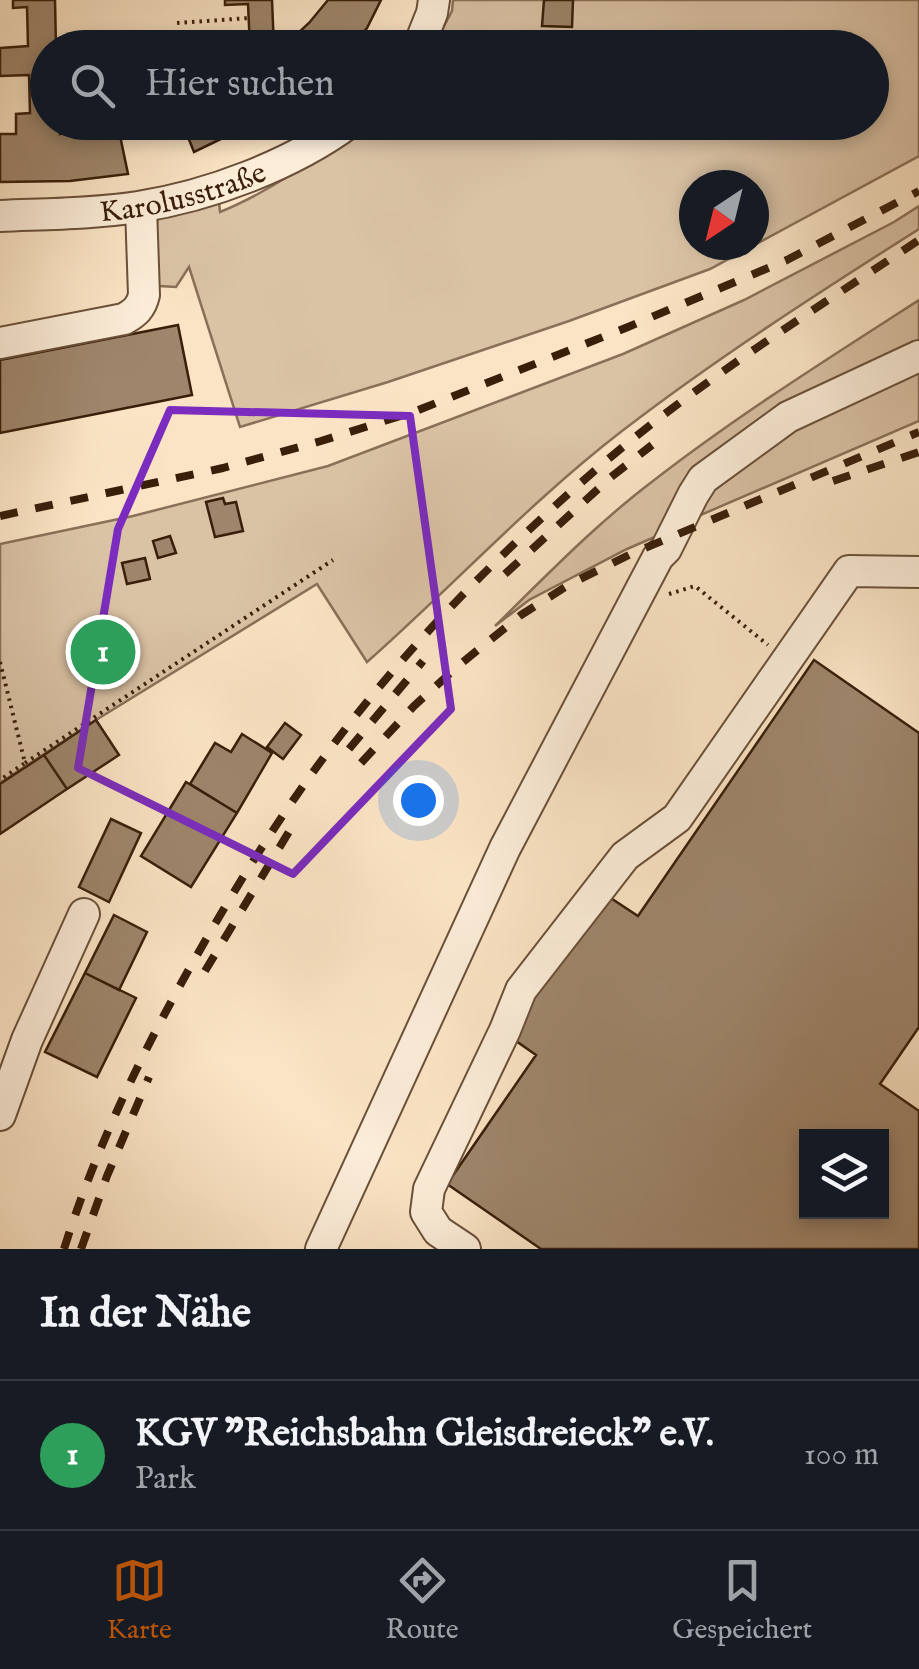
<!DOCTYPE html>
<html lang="de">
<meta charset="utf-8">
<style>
:root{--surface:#171b24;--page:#20242c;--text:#f1f3f6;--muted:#9ea1a6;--line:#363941;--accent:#b45309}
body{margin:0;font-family:"IM FELL English",serif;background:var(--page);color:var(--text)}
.controls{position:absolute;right:30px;bottom:30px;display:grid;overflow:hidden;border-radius:0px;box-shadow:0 5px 15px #0003}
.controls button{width:90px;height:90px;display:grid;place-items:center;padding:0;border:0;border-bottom:2px solid var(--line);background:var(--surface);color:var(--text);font:50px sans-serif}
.compass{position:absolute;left:679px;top:170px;width:90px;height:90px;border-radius:50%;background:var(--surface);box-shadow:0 5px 15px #0003;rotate:215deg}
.you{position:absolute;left:418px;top:800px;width:35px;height:35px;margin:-25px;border:8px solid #fff;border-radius:50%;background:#1a73e8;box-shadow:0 0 0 15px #1a73e833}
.badge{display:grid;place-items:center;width:65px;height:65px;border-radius:50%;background:var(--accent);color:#fff;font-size:32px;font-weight:700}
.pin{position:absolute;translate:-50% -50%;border:5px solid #fff;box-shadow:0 2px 10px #0006}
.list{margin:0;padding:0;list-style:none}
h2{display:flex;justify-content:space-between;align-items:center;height:130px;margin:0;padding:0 40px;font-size:42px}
h2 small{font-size:32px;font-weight:400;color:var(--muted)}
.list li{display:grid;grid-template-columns:65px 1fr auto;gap:30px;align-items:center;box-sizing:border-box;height:150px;padding:0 40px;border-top:2px solid var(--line)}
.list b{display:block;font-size:38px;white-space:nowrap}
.list p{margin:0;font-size:32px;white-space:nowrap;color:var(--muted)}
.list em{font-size:32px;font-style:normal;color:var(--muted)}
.icon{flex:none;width:55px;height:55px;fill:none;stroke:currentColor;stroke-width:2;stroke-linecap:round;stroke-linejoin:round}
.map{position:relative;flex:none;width:919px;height:1249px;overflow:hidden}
.search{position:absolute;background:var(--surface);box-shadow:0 5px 15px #0003;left:30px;right:30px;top:30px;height:110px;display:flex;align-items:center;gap:25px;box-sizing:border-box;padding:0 35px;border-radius:55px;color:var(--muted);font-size:38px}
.sheet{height:280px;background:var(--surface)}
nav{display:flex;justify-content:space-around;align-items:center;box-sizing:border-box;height:140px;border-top:2px solid var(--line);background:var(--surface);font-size:28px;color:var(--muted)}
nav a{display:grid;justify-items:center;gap:5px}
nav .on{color:var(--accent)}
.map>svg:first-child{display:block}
.green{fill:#dac2a5;stroke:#8a7058;stroke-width:2.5;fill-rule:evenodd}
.building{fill:#9e856b;stroke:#391e0a;stroke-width:2.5;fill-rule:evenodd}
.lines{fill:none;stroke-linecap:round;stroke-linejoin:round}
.minor-casing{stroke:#6a5039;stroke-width:34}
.path{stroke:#391e0a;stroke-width:4;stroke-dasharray:2.5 5;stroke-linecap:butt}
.minor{stroke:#fcedd9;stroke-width:30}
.rail{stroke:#391e0a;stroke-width:8;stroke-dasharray:18 18;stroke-linecap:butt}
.marked{fill:none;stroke:#7b2cbf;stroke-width:8;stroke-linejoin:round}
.labels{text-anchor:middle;stroke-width:8;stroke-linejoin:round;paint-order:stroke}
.street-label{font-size:30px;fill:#391e0a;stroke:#fcedd9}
</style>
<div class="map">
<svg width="919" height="1249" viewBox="0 0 919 1249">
<rect width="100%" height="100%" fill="#fbe4c5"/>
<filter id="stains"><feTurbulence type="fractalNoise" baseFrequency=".002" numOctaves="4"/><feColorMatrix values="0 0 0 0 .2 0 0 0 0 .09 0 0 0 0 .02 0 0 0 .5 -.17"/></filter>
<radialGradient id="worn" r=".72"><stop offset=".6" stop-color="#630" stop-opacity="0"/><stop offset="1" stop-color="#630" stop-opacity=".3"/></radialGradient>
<!-- green -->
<path class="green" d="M 453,0 L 919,0 L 919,156 L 710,269 L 569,321 L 388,382 L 240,427 L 189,267 L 176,287 L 159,286 L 152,279 L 150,256 L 158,217 L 219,201 L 220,212 C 272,191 321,155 366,123 L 872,122 L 872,48 L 433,47 L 452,11 ZM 694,185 L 754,185 L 754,245 L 694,245 Z
M 919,206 L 919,229 C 818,293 717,358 622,431 C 531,501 453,586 367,662 L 317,584 L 96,720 L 0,783 L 0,544 L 133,516 L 328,466 L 623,354 L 744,300 L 894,222 Z
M 919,300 L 919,350 L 786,412 L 671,530 L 627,549 L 529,600 L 495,626 C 546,576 596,524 653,481 C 738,415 829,358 919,300 Z
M 919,362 L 919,421 L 689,520 L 695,500 L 792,421 Z"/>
<!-- building -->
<path class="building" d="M 13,0 L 55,0 L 56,48 L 48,48 L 48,122 L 59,122 L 60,134 L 118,126 L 128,174 L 70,181 L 0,182 L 0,134 L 16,134 L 16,114 L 30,113 L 29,75 L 0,76 L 0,48 L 28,46 L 27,7 L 13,8 Z
M 225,0 L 272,0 L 274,48 L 250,48 L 248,4 L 225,5 Z
M 328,0 L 381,0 L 367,28 L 350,48 L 282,48 L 309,23 Z
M 544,0 L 573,0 L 572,27 L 542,26 Z
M 182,122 L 256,122 L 194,152 Z
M 178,325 L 192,395 L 0,433 L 0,360 Z
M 223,498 L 225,504 L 236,502 L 243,531 L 215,537 L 206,502 Z
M 170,536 L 176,553 L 158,558 L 153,541 Z
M 145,558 L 150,579 L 127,584 L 122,563 Z
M 99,643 L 103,663 L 88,666 L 84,645 Z
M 814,660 L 919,733 L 919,1027 L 880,1084 L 919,1111 L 919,1249 L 541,1249 L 447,1184 L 536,1055 L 506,1034 L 603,893 L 638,916 ZM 806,1136 L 882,1136 L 882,1212 L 806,1212 Z
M 96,720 L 119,755 L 67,789 L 44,755 Z
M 285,723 L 301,735 L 283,759 L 267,747 Z
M 242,734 L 272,753 L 237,813 L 190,784 L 215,743 L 231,752 Z
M 44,755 L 67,789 L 0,834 L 0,784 Z
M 186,782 L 237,813 L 191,887 L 141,856 Z
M 111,819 L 141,833 L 109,902 L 79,887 Z
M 114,915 L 147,932 L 119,990 L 85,973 Z
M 85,973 L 136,998 L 97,1077 L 45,1052 Z"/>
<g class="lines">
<defs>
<g id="minor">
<path d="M 418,48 L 432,13 L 434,0"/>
<path id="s1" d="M 0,216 C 46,214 92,214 138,207 C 209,196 292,165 350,122"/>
<path d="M 0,343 L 124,319 C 135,313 141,308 144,295 L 141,207"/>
<path d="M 0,1115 L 27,1040 L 84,914"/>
<path d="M 321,1249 L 505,848 L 658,557 L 666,549 L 693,495 L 703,479 L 788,417 L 919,356"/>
<path d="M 465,1249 L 438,1231 L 426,1212 L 429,1189 L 505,1030 L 521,990 L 625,856 L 677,818 L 849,571 L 919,572"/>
</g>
</defs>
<!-- minor casing -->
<use href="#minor" class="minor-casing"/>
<!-- path -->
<path class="path" d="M 177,23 L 249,18
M 669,594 L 695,586 L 768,645
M 0,662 L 25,763 L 0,780
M 25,763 L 333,560"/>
<!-- minor -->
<use href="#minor" class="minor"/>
<!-- rail -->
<path class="rail" d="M 833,481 L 919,452
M 0,516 L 223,468 L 321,441 L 416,411 L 628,327 L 787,260 L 919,191
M 505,574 L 611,477 L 652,445
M 349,749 L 423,661
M 361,763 L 414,706 L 458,666 L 521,615 L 570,584 L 631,554 L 919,432
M 205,971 L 290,830
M 64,1249 C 93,1156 136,1065 183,980 C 238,881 298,785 371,697 C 439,614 518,537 599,467 C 698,382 811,312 919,240
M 81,1249 L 107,1176 L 149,1077"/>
</g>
<!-- marked area -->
<path class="marked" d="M 170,410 L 410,416 L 451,709 L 293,874 L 78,768 L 118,529 Z"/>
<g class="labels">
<!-- street labels -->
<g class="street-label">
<text dy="10" stroke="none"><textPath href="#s1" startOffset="185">Karolusstraße</textPath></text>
</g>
</g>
<rect width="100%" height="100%" filter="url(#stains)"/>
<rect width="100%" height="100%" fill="url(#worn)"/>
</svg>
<div class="controls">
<button><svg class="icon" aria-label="layers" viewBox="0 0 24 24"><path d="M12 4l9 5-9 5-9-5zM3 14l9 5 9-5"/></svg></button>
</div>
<svg class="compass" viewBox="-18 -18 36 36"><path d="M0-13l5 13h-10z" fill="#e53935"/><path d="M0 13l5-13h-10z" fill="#9ea1a6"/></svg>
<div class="you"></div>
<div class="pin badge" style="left:103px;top:652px;background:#2e9e5b">1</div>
<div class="search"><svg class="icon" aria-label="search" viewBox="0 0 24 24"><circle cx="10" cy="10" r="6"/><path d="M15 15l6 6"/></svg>Hier suchen</div>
</div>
<section class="sheet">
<h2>In der Nähe<small></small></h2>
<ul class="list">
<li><span class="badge" style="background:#2e9e5b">1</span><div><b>KGV &quot;Reichsbahn Gleisdreieck&quot; e.V.</b><p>Park</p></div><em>100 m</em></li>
</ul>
</section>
<nav>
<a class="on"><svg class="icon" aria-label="map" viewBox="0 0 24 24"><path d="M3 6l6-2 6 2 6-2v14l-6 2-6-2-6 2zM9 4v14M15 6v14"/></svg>Karte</a>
<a><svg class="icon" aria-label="directions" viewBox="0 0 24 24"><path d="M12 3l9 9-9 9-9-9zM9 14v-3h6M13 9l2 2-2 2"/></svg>Route</a>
<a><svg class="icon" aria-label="saved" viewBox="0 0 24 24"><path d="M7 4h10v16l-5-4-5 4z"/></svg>Gespeichert</a>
</nav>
